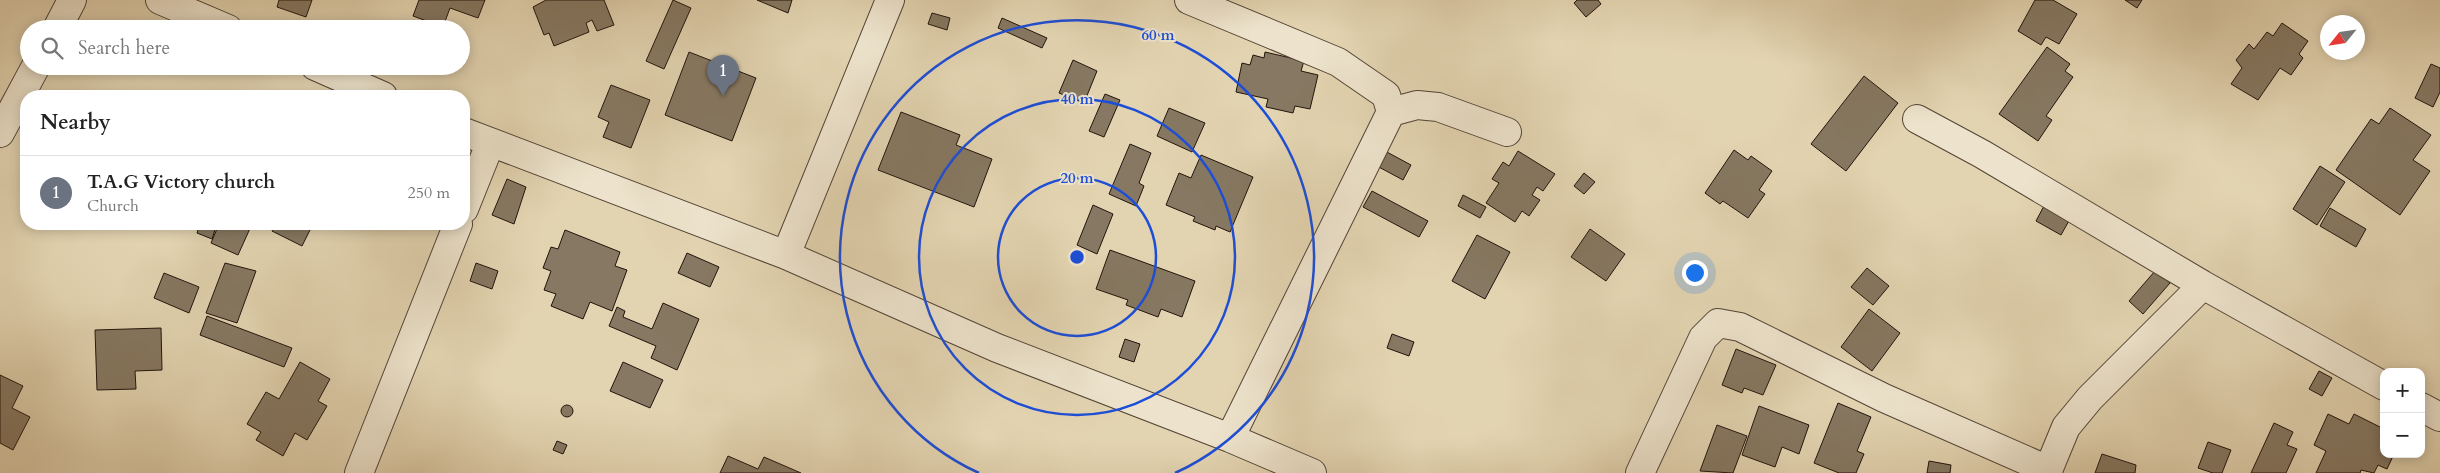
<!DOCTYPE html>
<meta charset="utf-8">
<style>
:root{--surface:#fff;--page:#f2f2f2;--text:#222;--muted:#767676;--line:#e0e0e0;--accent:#8f2418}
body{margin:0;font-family:Cardo,serif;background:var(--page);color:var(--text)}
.controls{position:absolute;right:15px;bottom:15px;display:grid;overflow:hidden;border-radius:10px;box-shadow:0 2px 12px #0003}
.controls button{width:45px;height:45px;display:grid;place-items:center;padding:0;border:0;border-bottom:1px solid var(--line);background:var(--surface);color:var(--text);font:25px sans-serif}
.compass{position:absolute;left:2320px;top:15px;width:45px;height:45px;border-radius:50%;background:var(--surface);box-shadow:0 2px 12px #0003;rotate:240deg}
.you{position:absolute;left:1694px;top:272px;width:18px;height:18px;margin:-12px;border:4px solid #fff;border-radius:50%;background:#1a73e8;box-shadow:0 0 0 8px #1a73e833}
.badge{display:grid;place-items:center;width:32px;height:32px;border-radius:50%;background:var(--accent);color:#fff;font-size:16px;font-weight:700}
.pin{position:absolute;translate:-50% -41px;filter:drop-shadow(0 1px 2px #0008)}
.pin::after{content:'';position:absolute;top:26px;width:18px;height:15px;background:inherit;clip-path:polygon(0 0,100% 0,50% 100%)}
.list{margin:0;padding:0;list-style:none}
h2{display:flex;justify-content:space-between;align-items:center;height:65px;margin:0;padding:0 20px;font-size:21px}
h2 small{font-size:16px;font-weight:400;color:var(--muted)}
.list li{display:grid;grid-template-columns:32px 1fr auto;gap:15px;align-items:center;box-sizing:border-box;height:75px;padding:0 20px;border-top:1px solid var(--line)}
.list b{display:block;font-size:19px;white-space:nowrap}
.list p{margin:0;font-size:16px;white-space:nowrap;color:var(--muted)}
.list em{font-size:16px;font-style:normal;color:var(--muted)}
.icon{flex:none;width:28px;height:28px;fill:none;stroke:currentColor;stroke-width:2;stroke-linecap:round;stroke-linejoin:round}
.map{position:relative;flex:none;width:2440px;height:473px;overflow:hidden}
.search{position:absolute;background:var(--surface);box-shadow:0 2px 12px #0003;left:20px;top:20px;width:450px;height:55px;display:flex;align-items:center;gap:12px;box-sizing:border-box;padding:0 18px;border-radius:28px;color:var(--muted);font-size:19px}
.panel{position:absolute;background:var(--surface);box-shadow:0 2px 12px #0003;left:20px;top:90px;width:450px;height:140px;border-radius:20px}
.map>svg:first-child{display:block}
.building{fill:#867862;stroke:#21140d}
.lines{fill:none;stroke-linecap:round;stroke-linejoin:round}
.minor-casing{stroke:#524436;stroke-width:30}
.minor{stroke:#ede3cc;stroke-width:28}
.ring{fill:none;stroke:#1d4ed8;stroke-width:2.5}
.centre{fill:#1d4ed8;stroke:#ede3cc;stroke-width:2.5}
.ring-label{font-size:15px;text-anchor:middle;font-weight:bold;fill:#1d4ed8;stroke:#ede3cc;stroke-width:4;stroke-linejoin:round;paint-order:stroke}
</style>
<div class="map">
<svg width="2440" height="473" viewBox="0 0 2440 473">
<rect width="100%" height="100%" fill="#e3d4b1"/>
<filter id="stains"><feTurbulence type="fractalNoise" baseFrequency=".004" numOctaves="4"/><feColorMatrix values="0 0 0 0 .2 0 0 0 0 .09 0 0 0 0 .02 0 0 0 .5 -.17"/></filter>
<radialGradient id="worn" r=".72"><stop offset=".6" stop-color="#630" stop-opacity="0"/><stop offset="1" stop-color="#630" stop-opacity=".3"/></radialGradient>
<!-- building -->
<path class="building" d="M 279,0 L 312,0 L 306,17 L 277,7 Z
M 419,0 L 485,0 L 478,18 L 450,8 L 443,27 L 413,16 Z
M 546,0 L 604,0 L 614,25 L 597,31 L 592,20 L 586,23 L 589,32 L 554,46 L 549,33 L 544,35 L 533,7 Z
M 673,0 L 691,8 L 664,69 L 646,61 Z
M 757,0 L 792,0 L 788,13 Z
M 1577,0 L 1598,0 L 1601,4 L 1586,17 L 1574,3 Z
M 2035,0 L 2053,0 L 2077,14 L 2059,44 L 2046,37 L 2041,45 L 2018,31 Z
M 2125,0 L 2142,0 L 2137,8 Z
M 932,13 L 950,18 L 947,30 L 928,24 Z
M 1002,18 L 1047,38 L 1042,48 L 998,28 Z
M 2282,23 L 2308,41 L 2299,54 L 2303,58 L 2291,75 L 2280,68 L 2258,100 L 2231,84 L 2242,68 L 2236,60 L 2249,44 L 2254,49 L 2267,32 L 2273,36 Z
M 2047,47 L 2070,64 L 2065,71 L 2073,77 L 2046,116 L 2052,120 L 2038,141 L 1999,114 Z
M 689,52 L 756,78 L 732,141 L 665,115 Z
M 1265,52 L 1304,61 L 1301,71 L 1318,75 L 1310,109 L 1295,106 L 1293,113 L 1266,107 L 1268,99 L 1236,92 L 1242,63 L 1250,65 L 1253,55 L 1264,58 Z
M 1073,60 L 1097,71 L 1084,103 L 1059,93 Z
M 2431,64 L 2440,68 L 2440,92 L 2433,107 L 2415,98 Z
M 1864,76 L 1898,103 L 1846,171 L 1811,144 Z
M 611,85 L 650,100 L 631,148 L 603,137 L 609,122 L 598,117 Z
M 1105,94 L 1120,100 L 1104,137 L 1089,131 Z
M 1169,108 L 1205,123 L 1192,152 L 1157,136 Z
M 2390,108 L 2431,135 L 2413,160 L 2430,171 L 2400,215 L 2336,170 L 2371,119 L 2379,124 Z
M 901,112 L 960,135 L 956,145 L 992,159 L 974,207 L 878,170 Z
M 1130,144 L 1151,153 L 1139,183 L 1144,186 L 1136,206 L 1109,194 Z
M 1734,150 L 1748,160 L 1751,156 L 1772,171 L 1759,190 L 1765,194 L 1748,218 L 1723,201 L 1720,204 L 1705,193 Z
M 1385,151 L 1411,165 L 1403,180 L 1377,166 Z
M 1518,151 L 1555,174 L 1543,191 L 1537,187 L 1532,195 L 1540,200 L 1529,216 L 1522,211 L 1515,222 L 1486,203 L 1499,183 L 1492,179 L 1503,162 L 1509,166 Z
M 1201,155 L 1253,177 L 1230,232 L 1216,226 L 1215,230 L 1193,221 L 1195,217 L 1166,205 L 1179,173 L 1191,178 Z
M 2320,166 L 2345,182 L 2317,225 L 2293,209 Z
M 1584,173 L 1595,182 L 1584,194 L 1574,186 Z
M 507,179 L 526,187 L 514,224 L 492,215 Z
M 1372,191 L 1428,221 L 1419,237 L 1363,207 Z
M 1463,195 L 1486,207 L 1480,218 L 1458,206 Z
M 2045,204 L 2070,219 L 2061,235 L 2036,221 Z
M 1093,205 L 1113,214 L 1097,254 L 1077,245 Z
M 2330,208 L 2366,229 L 2356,247 L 2320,226 Z
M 200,224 L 217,224 L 212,239 L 197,233 Z
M 219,224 L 252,224 L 238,255 L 211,243 Z
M 276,224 L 313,224 L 302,246 L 272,231 Z
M 1590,229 L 1625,254 L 1606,281 L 1571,257 Z
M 565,230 L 620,252 L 615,266 L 627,270 L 612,311 L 590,302 L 583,319 L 551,306 L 556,294 L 544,290 L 551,271 L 543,268 L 551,247 L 558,249 Z
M 1477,235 L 1510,252 L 1485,299 L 1452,281 Z
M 1110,250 L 1195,281 L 1182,317 L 1161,309 L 1158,317 L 1126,305 L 1128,300 L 1096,289 Z
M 687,253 L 719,267 L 710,287 L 678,273 Z
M 225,263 L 256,271 L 237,323 L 206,313 Z
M 476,263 L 498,271 L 492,289 L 470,281 Z
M 1867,268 L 1889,286 L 1873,305 L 1851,287 Z
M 2155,271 L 2170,283 L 2143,314 L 2129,301 Z
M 164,273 L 199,287 L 189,313 L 154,298 Z
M 663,303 L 699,319 L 677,370 L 651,358 L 656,346 L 609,326 L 617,307 L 625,311 L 623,317 L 652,329 Z
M 1869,309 L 1900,333 L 1872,371 L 1841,347 Z
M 207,316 L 292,348 L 284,367 L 200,335 Z
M 161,328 L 162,370 L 135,371 L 136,389 L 97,390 L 95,330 Z
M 1392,334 L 1414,342 L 1409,356 L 1387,348 Z
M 1125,339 L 1140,344 L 1134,362 L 1119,357 Z
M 1736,349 L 1776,365 L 1763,395 L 1744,388 L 1742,393 L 1722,385 Z
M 300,362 L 330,379 L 318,401 L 327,406 L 307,440 L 295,433 L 283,456 L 256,440 L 261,432 L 247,424 L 266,392 L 279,399 Z
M 623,362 L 663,380 L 650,408 L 610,391 Z
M 2319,371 L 2332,378 L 2322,396 L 2309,389 Z
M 0,375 L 23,386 L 12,408 L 30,417 L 13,450 L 0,443 Z
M 1838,403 L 1871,417 L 1857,451 L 1864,454 L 1856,473 L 1839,473 L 1814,463 Z
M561 411a6 6 0 1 1 12 0a6 6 0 1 1-12 0Z
M 1759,406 L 1809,425 L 1799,454 L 1782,447 L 1775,467 L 1742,455 Z
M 2328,414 L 2349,424 L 2354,414 L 2384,429 L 2380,437 L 2384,439 L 2384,454 L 2394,454 L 2387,469 L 2378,465 L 2374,473 L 2361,470 L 2360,473 L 2316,473 L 2326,451 L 2314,445 Z
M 2274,423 L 2293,432 L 2287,445 L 2297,449 L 2286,473 L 2251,473 Z
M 1717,425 L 1747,436 L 1733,473 L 1700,471 Z
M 557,441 L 567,445 L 563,454 L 553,450 Z
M 2208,442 L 2231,450 L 2222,473 L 2213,473 L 2198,468 Z
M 2102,454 L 2136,465 L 2135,473 L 2095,473 Z
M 728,456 L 758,469 L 764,457 L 801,473 L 720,473 Z
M 1929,461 L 1951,465 L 1950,473 L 1927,473 Z"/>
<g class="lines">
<defs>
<path id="minor" d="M 160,0 L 228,29
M 1189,0 L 1338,62 L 1386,95 L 1391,112 L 1230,438
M 57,29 L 72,0
M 315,66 L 383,96
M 1391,112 L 1417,105 L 1438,107 L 1507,132
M 1917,119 L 1982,154 L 2203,285 L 2384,386
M 464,132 L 786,255 L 997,348 L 1230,438 L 1312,473
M 0,133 L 36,66
M 464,209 L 490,144
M 786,255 L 890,0
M 2421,407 L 2440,417
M 359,473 L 458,224
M 1640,473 L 1703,338 L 1718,323 L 1740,327 L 1884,398 L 2048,470
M 2047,473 L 2066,427 L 2090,398 L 2203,285"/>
</defs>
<!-- minor casing -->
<use href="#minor" class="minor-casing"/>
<!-- minor -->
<use href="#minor" class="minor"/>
</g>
<!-- distance rings -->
<g class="ring">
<circle cx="1077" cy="257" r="79"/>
<circle cx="1077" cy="257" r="158"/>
<path d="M979 473A237 237 0 1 1 1175 473"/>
</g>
<circle cx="1077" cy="257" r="8" class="centre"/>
<g class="ring-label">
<text x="1158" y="40">60 m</text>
<text x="1077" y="104">40 m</text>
<text x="1077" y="183">20 m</text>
</g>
<rect width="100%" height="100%" filter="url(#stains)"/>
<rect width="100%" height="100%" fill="url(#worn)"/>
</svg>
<div class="controls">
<button>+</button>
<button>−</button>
</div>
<svg class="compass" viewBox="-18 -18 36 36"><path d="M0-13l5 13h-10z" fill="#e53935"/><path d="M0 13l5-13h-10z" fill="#767676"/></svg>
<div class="you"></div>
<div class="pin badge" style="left:723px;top:96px;background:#6b7280">1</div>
<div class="search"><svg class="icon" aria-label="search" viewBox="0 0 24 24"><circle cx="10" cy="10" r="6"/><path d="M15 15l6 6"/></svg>Search here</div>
<section class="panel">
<h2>Nearby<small></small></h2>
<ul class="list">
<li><span class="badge" style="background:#6b7280">1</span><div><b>T.A.G Victory church</b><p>Church</p></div><em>250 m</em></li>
</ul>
</section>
</div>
